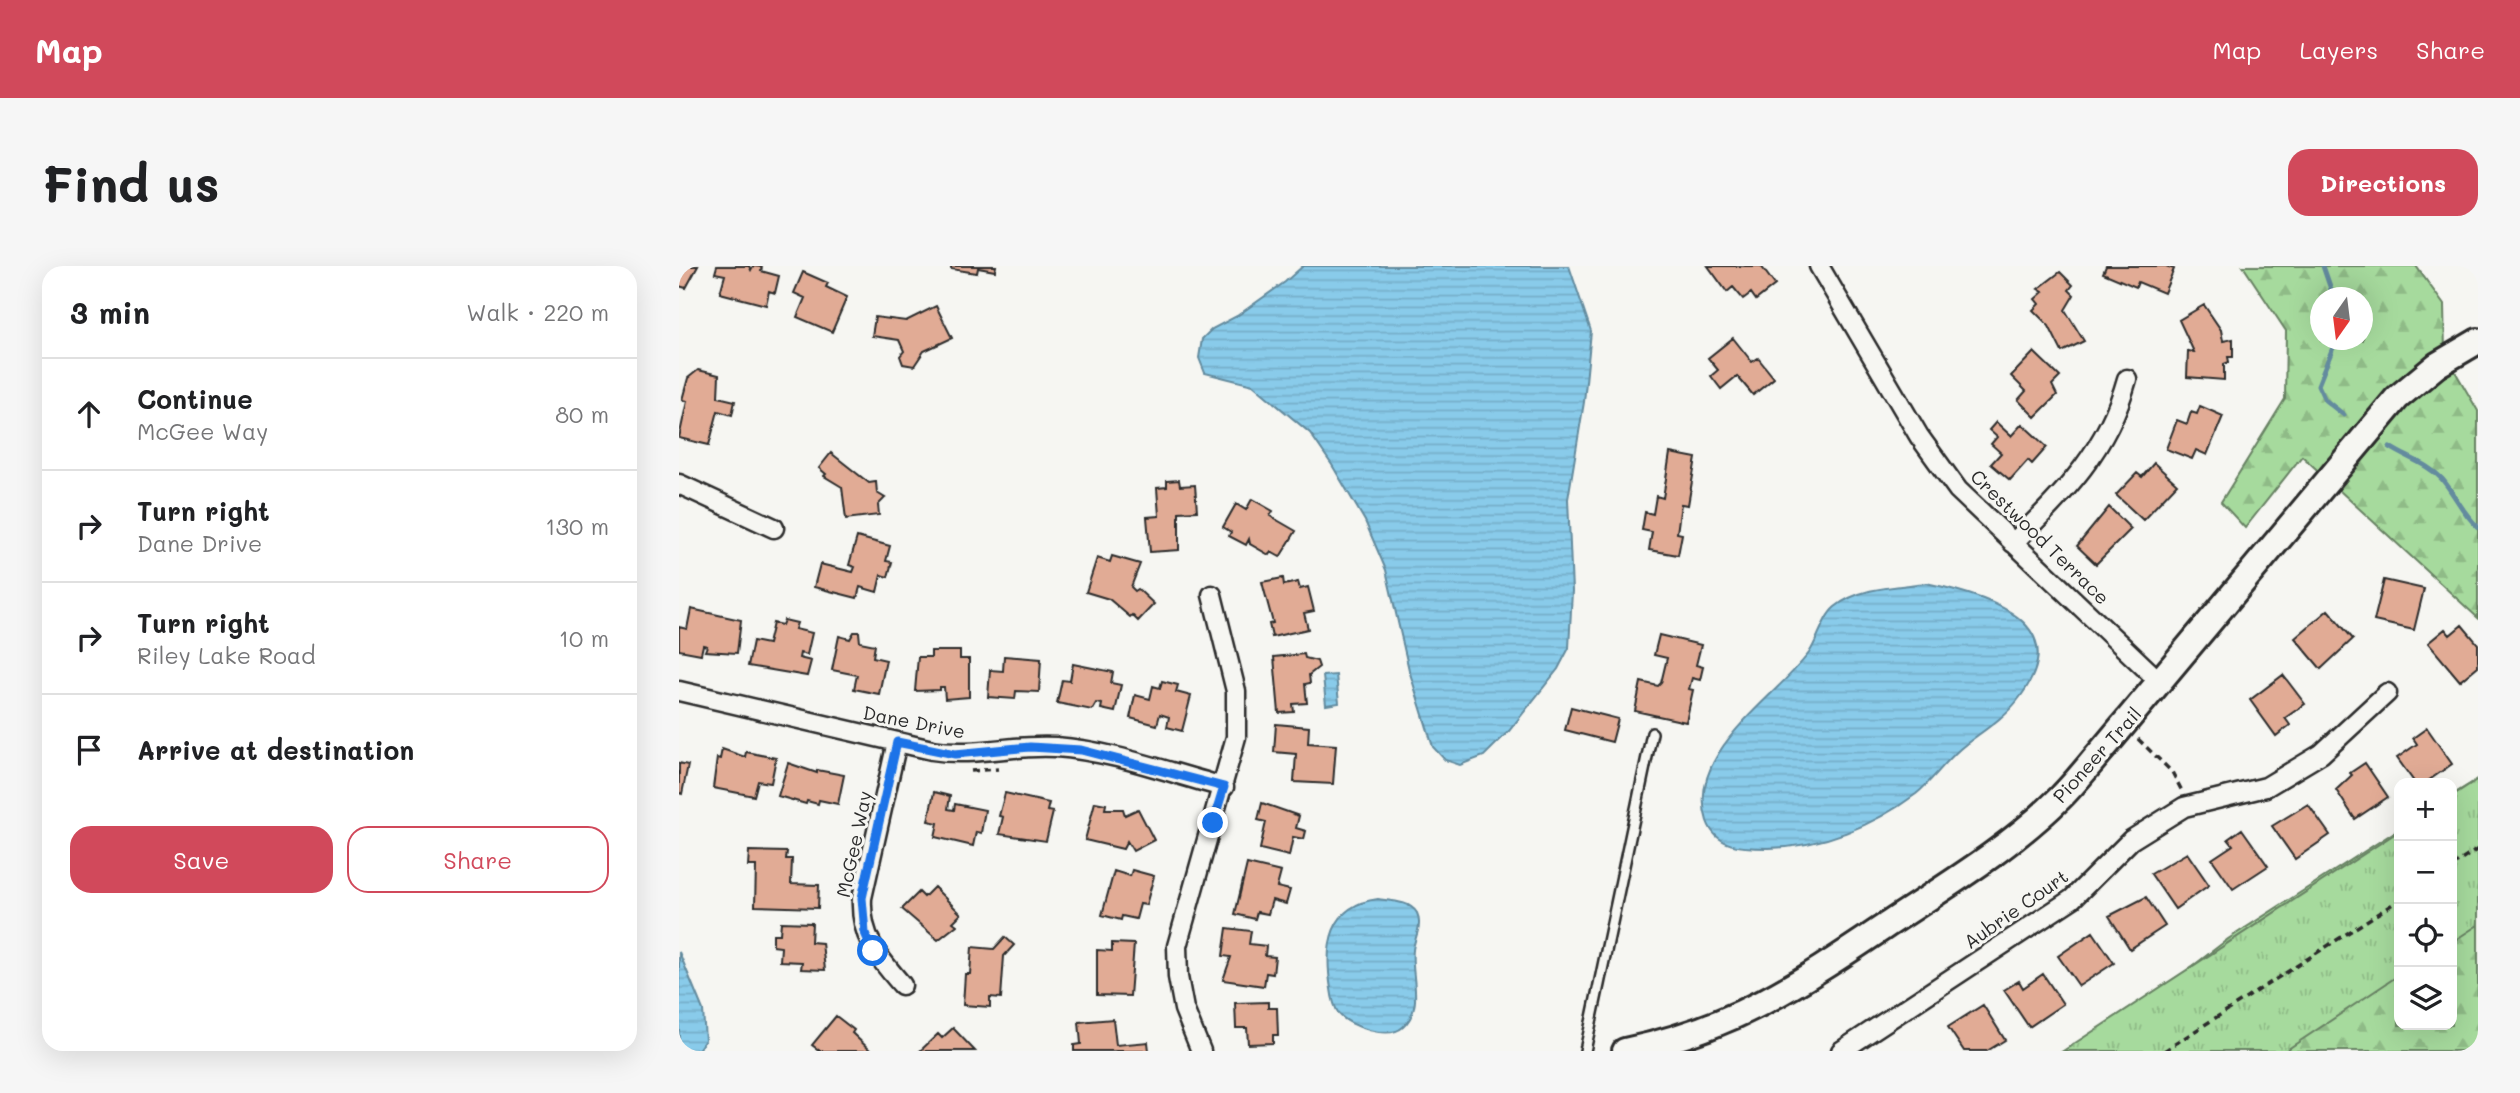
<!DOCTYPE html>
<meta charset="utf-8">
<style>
:root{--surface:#fff;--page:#f6f6f6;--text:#202124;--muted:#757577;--line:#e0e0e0;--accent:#d1495b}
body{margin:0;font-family:Mali,sans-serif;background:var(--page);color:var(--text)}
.controls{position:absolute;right:21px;bottom:21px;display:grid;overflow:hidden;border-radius:14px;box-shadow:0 7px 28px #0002}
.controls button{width:63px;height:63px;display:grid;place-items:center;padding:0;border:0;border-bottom:2px solid var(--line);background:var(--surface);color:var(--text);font:35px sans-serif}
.compass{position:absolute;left:1631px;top:21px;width:63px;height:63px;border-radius:50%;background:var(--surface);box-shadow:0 7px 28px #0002;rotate:194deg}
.stop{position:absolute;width:21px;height:21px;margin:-16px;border:5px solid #1a73e8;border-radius:50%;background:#fff}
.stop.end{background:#1a73e8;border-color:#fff;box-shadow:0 2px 7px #0008}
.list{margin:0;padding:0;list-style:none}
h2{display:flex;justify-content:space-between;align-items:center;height:91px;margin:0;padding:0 28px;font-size:30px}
h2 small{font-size:23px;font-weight:400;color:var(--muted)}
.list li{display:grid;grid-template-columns:46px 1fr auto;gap:21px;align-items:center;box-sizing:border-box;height:112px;padding:0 28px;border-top:2px solid var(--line)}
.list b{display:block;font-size:26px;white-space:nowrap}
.list p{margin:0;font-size:23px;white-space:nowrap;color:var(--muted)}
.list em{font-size:23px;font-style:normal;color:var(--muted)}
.actions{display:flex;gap:14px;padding:21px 28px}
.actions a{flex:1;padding:16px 0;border:2px solid var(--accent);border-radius:21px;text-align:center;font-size:24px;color:var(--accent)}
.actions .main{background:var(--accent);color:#fff}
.icon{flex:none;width:38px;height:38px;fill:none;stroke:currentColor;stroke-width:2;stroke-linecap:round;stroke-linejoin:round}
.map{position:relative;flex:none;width:1799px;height:785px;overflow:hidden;border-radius:21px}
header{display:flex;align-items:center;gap:42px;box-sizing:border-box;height:98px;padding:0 35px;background:var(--accent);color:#fff}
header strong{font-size:33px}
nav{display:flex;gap:38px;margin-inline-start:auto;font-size:24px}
.intro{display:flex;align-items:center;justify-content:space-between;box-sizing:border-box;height:168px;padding:0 42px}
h1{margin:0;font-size:49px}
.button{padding:18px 32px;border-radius:21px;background:var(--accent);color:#fff;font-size:24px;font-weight:700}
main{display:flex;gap:42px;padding:0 42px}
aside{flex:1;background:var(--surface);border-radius:21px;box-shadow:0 7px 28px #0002}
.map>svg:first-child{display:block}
.forest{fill:url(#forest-firs);stroke:#688264;stroke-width:2;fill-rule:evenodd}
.park{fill:url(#park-tufts);stroke:#688264;stroke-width:2}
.water{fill:url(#water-rules);stroke:#638b9e;stroke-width:2}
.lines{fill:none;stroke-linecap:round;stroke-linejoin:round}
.stream{stroke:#638b9e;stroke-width:5}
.building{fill:#e1ab95;stroke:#2b2b2b;stroke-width:2}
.service-casing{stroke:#2b2b2b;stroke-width:14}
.minor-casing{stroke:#2b2b2b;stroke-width:23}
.secondary-casing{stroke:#2b2b2b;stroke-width:30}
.path{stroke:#2b2b2b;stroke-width:3.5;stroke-dasharray:7 5;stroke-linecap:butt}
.service{stroke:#f6f6f2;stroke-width:9}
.minor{stroke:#f6f6f2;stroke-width:18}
.secondary{stroke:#f6f6f2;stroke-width:24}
.route{stroke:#1a73e8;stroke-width:9}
.labels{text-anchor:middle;stroke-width:6;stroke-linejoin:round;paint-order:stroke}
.street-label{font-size:19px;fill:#2b2b2b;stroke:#f6f6f2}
</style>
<header>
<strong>Map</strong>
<nav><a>Map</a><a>Layers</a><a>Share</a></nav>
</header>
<div class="intro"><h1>Find us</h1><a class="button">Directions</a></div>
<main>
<aside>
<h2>3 min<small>Walk · 220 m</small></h2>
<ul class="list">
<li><svg class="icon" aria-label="ahead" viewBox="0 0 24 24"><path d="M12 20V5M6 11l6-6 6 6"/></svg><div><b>Continue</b><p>McGee Way</p></div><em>80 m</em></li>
<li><svg class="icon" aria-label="right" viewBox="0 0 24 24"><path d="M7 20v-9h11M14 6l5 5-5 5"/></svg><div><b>Turn right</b><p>Dane Drive</p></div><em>130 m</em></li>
<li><svg class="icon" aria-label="right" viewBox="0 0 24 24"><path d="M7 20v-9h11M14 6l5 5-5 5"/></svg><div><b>Turn right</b><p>Riley Lake Road</p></div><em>10 m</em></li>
<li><svg class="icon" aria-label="arrive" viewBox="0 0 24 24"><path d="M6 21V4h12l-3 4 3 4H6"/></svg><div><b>Arrive at destination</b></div></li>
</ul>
<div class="actions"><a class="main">Save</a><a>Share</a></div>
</aside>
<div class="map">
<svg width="1799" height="785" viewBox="0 0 1799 785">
<defs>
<pattern id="forest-firs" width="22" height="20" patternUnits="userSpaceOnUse" patternTransform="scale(1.75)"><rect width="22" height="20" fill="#a6da9d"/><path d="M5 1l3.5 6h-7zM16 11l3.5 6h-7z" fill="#8fbb87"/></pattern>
<pattern id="park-tufts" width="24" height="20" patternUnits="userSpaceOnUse" patternTransform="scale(1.75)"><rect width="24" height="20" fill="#a6da9d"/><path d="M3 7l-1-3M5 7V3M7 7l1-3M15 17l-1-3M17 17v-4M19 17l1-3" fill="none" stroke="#8fbb87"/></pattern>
<pattern id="water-rules" width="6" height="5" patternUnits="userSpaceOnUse" patternTransform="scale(1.75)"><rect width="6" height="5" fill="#89cbea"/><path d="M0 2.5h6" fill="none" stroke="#76aec9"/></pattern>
</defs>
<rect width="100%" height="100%" fill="#f6f6f2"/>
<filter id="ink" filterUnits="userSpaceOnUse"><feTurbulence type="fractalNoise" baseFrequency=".0143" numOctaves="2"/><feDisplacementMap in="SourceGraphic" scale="14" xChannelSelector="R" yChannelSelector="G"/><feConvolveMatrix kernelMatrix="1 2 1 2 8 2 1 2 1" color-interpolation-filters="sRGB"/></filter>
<g filter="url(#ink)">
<!-- forest -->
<path class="forest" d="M 1564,0 L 1737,0 L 1765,39 L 1766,88 L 1799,145 L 1799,352 L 1623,190 L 1566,262 L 1542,236 L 1606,133 L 1607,65 ZM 1642,32 L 1684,32 L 1684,74 L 1642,74 Z
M 1799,513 L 1799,785 L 1403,785 L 1549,673 L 1720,563 L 1720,759 L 1773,759 L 1773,529 Z"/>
<!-- park -->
<path class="park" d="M 1799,513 L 1799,659 L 1773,676 L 1773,530 Z
M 1720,565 L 1720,709 L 1606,785 L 1384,785 Z"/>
<!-- water -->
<path class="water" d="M 624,0 L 890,0 L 912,65 L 905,136 L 889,233 L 893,325 L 890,382 L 879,403 L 830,465 L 805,490 L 781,499 L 766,494 L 754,481 L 730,404 L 707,304 L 686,255 L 653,199 L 631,167 L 574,119 L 526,107 L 520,92 L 523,73 L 533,63 L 558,50 L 606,16 Z
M 1247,317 C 1309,330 1400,357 1338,435 C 1323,454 1299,468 1281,483 C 1265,497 1251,517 1237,528 C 1194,560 1143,581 1090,582 C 1065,582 1038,583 1028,555 C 1006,487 1095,434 1130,387 C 1139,374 1144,351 1156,341 C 1181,321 1217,321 1247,317 Z
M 657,409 L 660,437 L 647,439 L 644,410 Z
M 699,633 C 712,635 731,635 738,647 C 744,660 735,672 734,684 C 731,709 746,741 724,761 C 710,774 671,761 660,748 C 655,741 653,731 652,723 C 645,680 650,639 699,633 Z
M 0,686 L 24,744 L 26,774 L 18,785 L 0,785 Z"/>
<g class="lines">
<!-- stream -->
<path class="stream" d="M 1644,0 L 1655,32
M 1657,74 L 1639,119 L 1646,134 L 1665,149
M 1711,181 C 1728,192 1749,198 1763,213 C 1776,228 1783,247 1799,261"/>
</g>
<!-- building -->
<path class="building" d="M 0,0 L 19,0 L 7,22 L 0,20 Z
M 38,0 L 70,0 L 72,4 L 74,0 L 83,1 L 82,5 L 100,10 L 96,27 L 90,25 L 87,39 L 41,27 L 46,9 L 36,7 Z
M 272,0 L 317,0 L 316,5 L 299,2 L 298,7 L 272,3 Z
M 1029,0 L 1082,0 L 1096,19 L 1077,34 L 1072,27 L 1064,33 L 1054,21 L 1048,26 Z
M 1427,0 L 1487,0 L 1495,3 L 1485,27 L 1459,16 L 1457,21 L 1424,7 Z
M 124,6 L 149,17 L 147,21 L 168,31 L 153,66 L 118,51 L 126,32 L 115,27 Z
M 1381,6 L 1394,19 L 1390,24 L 1395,29 L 1386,44 L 1405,75 L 1383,86 L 1370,60 L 1354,44 L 1360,38 L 1356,33 L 1364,26 L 1359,23 Z
M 1525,39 L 1542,64 L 1544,75 L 1554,73 L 1554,91 L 1549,91 L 1550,96 L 1545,98 L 1545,114 L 1508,111 L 1509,85 L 1515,86 L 1500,54 Z
M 257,40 L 273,72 L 245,85 L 235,100 L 224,98 L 221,90 L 225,85 L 220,74 L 193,70 L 196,51 L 227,55 Z
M 1054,72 L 1073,96 L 1079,92 L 1095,112 L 1074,129 L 1058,110 L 1042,123 L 1032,110 L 1039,104 L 1029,92 Z
M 1355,86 L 1381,111 L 1373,119 L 1378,129 L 1356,151 L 1339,134 L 1347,125 L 1332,110 Z
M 19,104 L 40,109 L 39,131 L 56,135 L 53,149 L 39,145 L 30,179 L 0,172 L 8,135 L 3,134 L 9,112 Z
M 1521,140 L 1544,150 L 1528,189 L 1517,184 L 1513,193 L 1487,183 L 1498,154 L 1508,158 L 1512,146 L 1518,148 Z
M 1317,156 L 1332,170 L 1343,158 L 1368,181 L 1353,198 L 1349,194 L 1331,214 L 1312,198 L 1322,187 L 1312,178 L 1318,171 L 1310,164 Z
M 152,187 L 190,217 L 197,216 L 198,227 L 206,232 L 199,239 L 200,249 L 167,253 L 163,221 L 145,210 L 147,208 L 140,202 Z
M 991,187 L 1017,192 L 1009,239 L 1002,238 L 998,267 L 1003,268 L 999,289 L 970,284 L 973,266 L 963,264 L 966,246 L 974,248 L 977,230 L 984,232 Z
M 1475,197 L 1498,218 L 1464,254 L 1437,229 L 1458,207 L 1463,211 Z
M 500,214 L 501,220 L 516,219 L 518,245 L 500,246 L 500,284 L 471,286 L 468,251 L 480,250 L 478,222 L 488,221 L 488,215 Z
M 573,233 L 594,245 L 591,250 L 617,265 L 601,291 L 592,286 L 590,289 L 571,278 L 570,273 L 567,279 L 550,270 L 552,266 L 544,261 L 557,238 L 567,244 Z
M 1430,241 L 1452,263 L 1417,298 L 1398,280 Z
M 178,271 L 211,280 L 207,295 L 213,296 L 209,311 L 202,309 L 198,326 L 181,321 L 178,332 L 135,321 L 141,298 L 174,306 L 176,301 L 170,299 Z
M 433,290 L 461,298 L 452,321 L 456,325 L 459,323 L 475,338 L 459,355 L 453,349 L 451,351 L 430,333 L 407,326 L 418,292 L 431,296 Z
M 604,312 L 605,319 L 619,316 L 621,323 L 629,321 L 635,345 L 625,347 L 629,363 L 593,371 L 590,358 L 594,357 L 583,316 Z
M 1705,314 L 1745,323 L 1735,364 L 1695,355 Z
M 12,343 L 62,354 L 58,387 L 26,385 L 28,380 L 24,379 L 22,388 L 0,384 L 0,361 L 8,363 Z
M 1649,344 L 1674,373 L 1642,403 L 1616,372 Z
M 105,354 L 118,357 L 116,363 L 133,367 L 128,389 L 121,387 L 120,392 L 132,395 L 128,410 L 69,400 L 74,375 L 89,378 L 94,357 L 103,359 Z
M 1783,359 L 1799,378 L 1799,400 L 1781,415 L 1749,377 L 1766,363 L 1771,369 Z
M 175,366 L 180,366 L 181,376 L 196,379 L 194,391 L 207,394 L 200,428 L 175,423 L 178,409 L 153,404 L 160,370 L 171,373 Z
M 980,369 L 1022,379 L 1017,399 L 1024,401 L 1021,414 L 1013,412 L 1010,423 L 1014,424 L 1007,456 L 956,445 L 962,416 L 979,420 L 982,417 L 988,392 L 975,389 Z
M 252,385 L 281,385 L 281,393 L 290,393 L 290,431 L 266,433 L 265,421 L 261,421 L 261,424 L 236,425 L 239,391 L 252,391 Z
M 625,388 L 626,392 L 638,395 L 640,401 L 630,409 L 631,417 L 626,418 L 628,437 L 614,438 L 615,446 L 600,447 L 595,391 Z
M 325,390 L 362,393 L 360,426 L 337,425 L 336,433 L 309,431 L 311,404 L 324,405 Z
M 394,398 L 434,406 L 432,417 L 442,419 L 436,446 L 422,443 L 423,438 L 417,437 L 413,444 L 378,437 L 383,414 L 391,415 Z
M 1604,409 L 1626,438 L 1606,452 L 1611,459 L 1597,470 L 1571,434 Z
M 483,415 L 499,419 L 497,426 L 512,430 L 503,465 L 488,461 L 490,451 L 481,448 L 478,459 L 451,452 L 456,429 L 471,433 L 474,420 L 481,422 Z
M 892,441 L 939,453 L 933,476 L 886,464 Z
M 597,458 L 630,461 L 629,477 L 657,479 L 654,518 L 615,516 L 617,488 L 595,486 Z
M 1748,462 L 1773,498 L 1746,517 L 1736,517 L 1718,492 L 1738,478 L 1734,472 Z
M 43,483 L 66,491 L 67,486 L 97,492 L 92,517 L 79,515 L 75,530 L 34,522 L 38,492 L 41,493 Z
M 0,497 L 9,499 L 3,528 L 0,527 Z
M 109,497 L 138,507 L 138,504 L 165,509 L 159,538 L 140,534 L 139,538 L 128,535 L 127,538 L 99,530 Z
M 1686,497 L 1709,531 L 1676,553 L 1657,524 L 1673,509 L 1671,507 Z
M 255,526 L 271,530 L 269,543 L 275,544 L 276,538 L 306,544 L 302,567 L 297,566 L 294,580 L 256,571 L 259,557 L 249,555 Z
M 326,527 L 370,537 L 368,545 L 374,546 L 367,575 L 320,568 L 324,551 L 320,550 Z
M 416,536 L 427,538 L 426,543 L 444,543 L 446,549 L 459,543 L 475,574 L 454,585 L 448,575 L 444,583 L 406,574 Z
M 583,537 L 620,550 L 617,562 L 627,565 L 625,573 L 614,571 L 610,590 L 581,583 L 587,556 L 579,554 Z
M 1629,538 L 1651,569 L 1616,593 L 1593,560 Z
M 1563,563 L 1589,600 L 1554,623 L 1533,593 L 1554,579 L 1549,573 Z
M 70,585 L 108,586 L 107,593 L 113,593 L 112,618 L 140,619 L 139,642 L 76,640 L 77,600 L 69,600 Z
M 1508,587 L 1530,619 L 1496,643 L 1472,608 Z
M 568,598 L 602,606 L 598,621 L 611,624 L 607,638 L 593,634 L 589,648 L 578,646 L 576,653 L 556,648 Z
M 453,604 L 475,610 L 467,639 L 461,638 L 457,653 L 443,650 L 442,654 L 423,649 L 435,605 L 451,610 Z
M 255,621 L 282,648 L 274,656 L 278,659 L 259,674 L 223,643 L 240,626 L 245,631 Z
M 1467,631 L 1486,660 L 1451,683 L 1430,650 Z
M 102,656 L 133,657 L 132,676 L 143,677 L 146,704 L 122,703 L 123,696 L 101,695 L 102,681 L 94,680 L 94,668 L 101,668 Z
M 548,662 L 572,665 L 570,678 L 587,680 L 586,690 L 596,691 L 594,708 L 587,707 L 585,720 L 544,714 L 552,691 L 544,690 Z
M 1414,666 L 1435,697 L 1400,720 L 1379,690 Z
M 326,671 L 335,679 L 325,690 L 322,732 L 311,731 L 311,741 L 284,739 L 286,708 L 291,708 L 293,681 L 315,683 Z
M 433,677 L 455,678 L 451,730 L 418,729 L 418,684 L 433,685 Z
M 1364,708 L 1384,738 L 1350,761 L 1325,724 L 1340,715 L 1344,722 Z
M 589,736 L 589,742 L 598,742 L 599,769 L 594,769 L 594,777 L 569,778 L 568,762 L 557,762 L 556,737 Z
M 1304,739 L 1326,774 L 1308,785 L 1285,785 L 1269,761 Z
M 157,750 L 175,764 L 173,767 L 192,785 L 141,785 L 133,779 Z
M 434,753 L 437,779 L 469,776 L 470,785 L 395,785 L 395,779 L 402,778 L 400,756 Z
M 274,762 L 296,785 L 241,785 L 259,768 L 263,772 Z"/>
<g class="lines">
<defs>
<path id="service" d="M 906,785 L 973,467"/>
<path id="minor" d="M 1140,0 L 1240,170 L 1279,224 L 1481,416
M 0,218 L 95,262
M 1334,277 C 1386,226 1428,185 1448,113
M 0,425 L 253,484 C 296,491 335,478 377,481 C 433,485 491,507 545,521
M 218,476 L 183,632 C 181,671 199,691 223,719
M 522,785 L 505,743 L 499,711 L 498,680 L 557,471 L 557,425 L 533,329
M 1162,785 L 1393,633 L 1452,574 L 1505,541 L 1587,521 L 1642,488 L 1708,427"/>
<path id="secondary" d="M 946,785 C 1056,762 1120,718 1211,657 C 1270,618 1332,581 1382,531 C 1397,516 1410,499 1424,483 L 1718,132 L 1758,99 L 1799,75"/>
</defs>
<!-- service casing -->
<use href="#service" class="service-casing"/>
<!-- minor casing -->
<use href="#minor" class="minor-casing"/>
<!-- secondary casing -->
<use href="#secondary" class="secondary-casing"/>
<!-- path -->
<path class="path" d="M 1459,473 L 1493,506 L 1503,525
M 292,505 L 319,503
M 1773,600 L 1799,583
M 1485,785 L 1720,634"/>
<!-- service -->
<use href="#service" class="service"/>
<!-- minor -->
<use href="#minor" class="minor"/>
<!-- secondary -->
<use href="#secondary" class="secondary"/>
</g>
</g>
<g class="lines" filter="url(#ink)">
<!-- route -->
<path class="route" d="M 194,685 L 186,667 L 183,632 L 218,476 L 276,488 L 351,481 L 402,484 L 545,521 L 534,557"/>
</g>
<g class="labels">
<!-- street labels -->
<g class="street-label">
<text transform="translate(1361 271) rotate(44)" y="7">Crestwood Terrace</text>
<text transform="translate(235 456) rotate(11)" y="7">Dane Drive</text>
<text transform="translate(1418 489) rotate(-48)" y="7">Pioneer Trail</text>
<text transform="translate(175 578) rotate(-78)" y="7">McGee Way</text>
<text transform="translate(1337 643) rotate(-35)" y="7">Aubrie Court</text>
</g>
</g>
</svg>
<div class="controls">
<button>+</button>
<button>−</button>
<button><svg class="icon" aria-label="locate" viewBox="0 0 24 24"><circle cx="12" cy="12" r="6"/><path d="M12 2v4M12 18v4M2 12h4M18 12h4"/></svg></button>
<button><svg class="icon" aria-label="layers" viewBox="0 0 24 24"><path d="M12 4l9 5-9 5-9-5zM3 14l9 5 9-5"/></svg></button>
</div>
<svg class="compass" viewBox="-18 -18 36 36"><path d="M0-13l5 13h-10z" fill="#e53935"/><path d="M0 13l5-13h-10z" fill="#757577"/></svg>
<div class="stop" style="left:194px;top:685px"></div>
<div class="stop end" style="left:534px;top:557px"></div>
</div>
</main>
